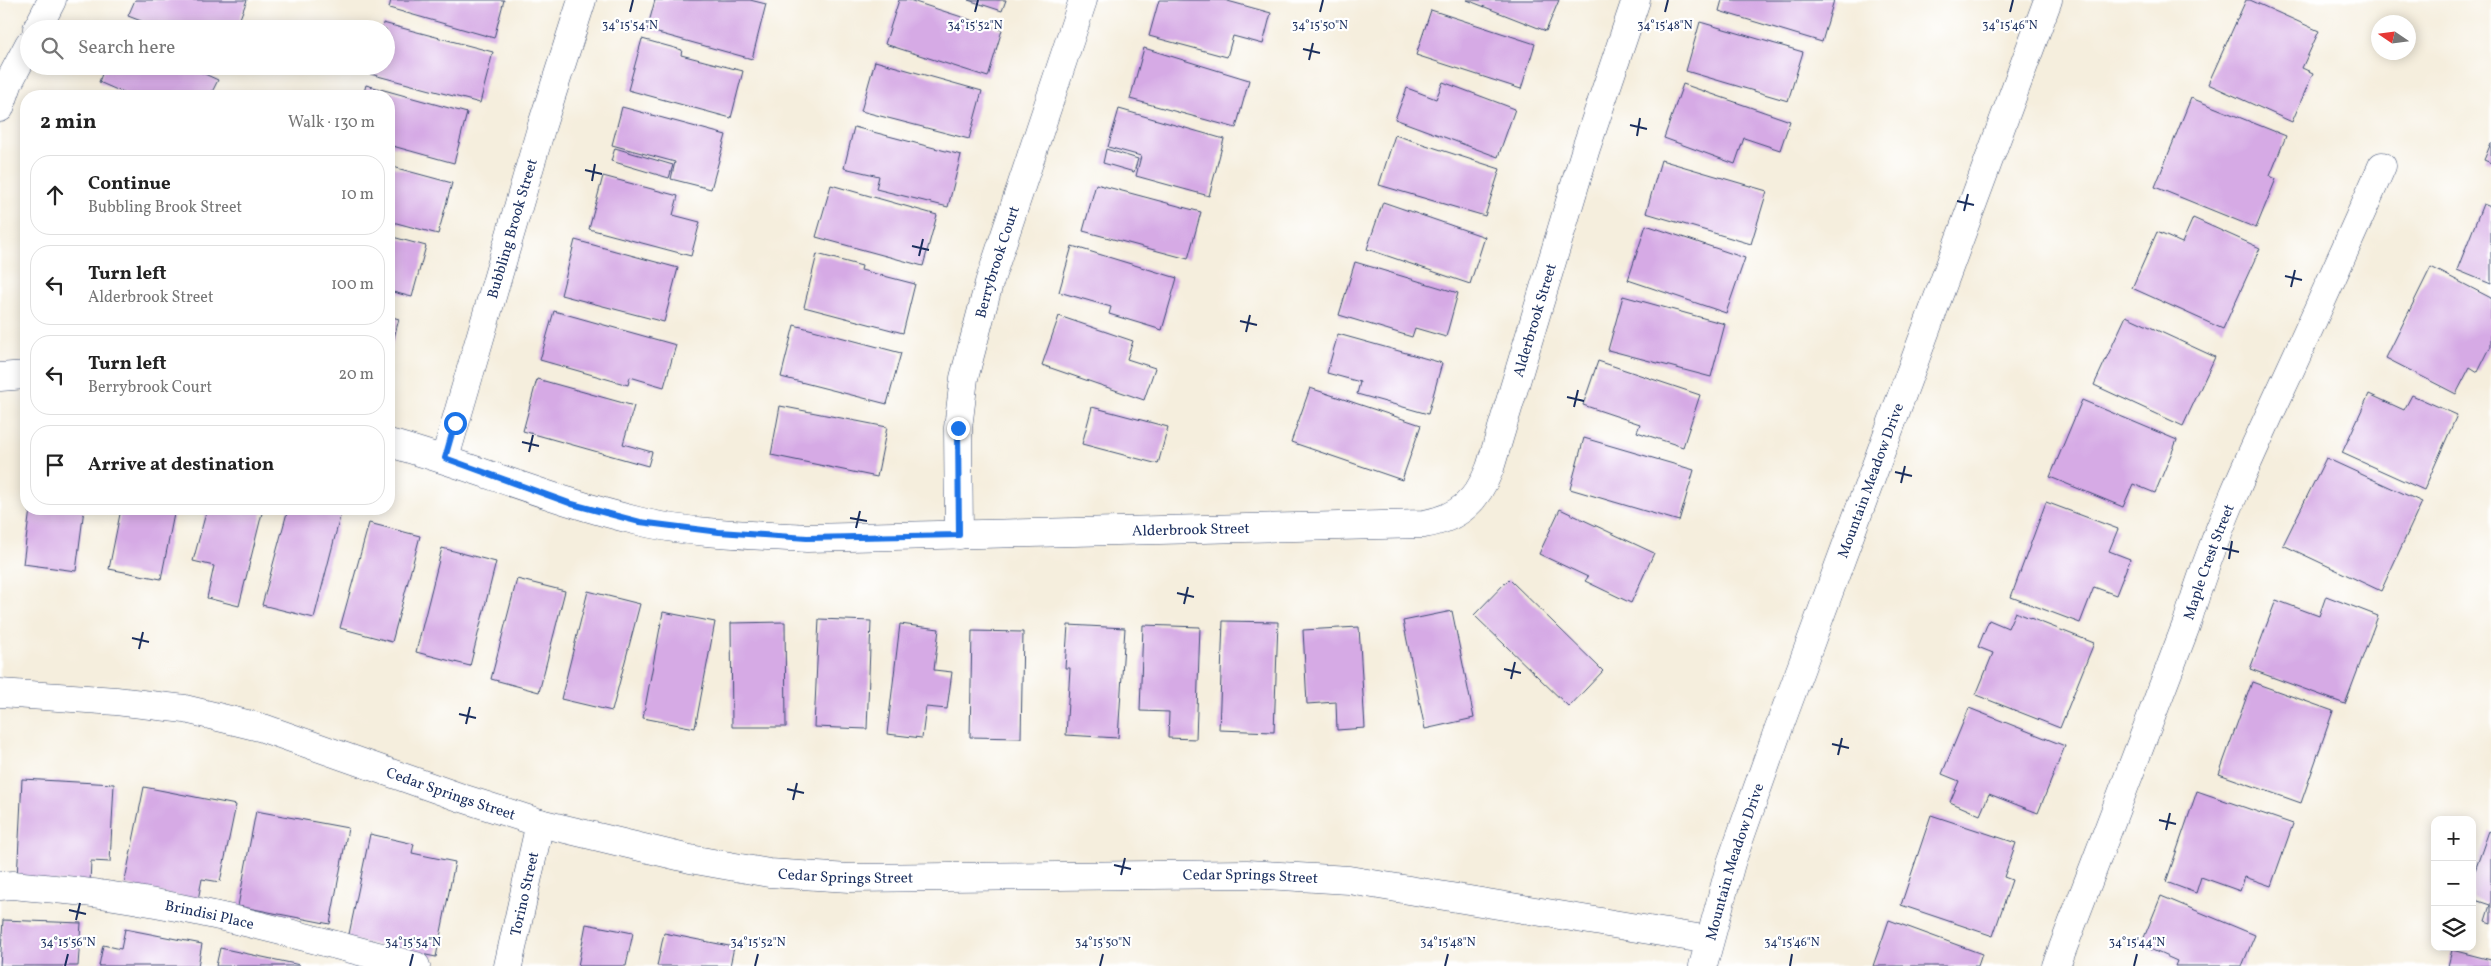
<!DOCTYPE html>
<meta charset="utf-8">
<style>
:root{--surface:#fff;--page:#f2f2f2;--text:#222;--muted:#767676;--line:#e0e0e0}
body{margin:0;font-family:Vollkorn,serif;background:var(--page);color:var(--text)}
.controls{position:absolute;right:15px;bottom:15px;display:grid;overflow:hidden;border-radius:10px;box-shadow:0 2px 12px #0003}
.controls button{width:45px;height:45px;display:grid;place-items:center;padding:0;border:0;border-bottom:1px solid var(--line);background:var(--surface);color:var(--text);font:25px sans-serif}
.compass{position:absolute;left:2371px;top:15px;width:45px;height:45px;border-radius:50%;background:var(--surface);box-shadow:0 2px 12px #0003;rotate:283deg}
.stop{position:absolute;width:15px;height:15px;margin:-11px;border:4px solid #1a73e8;border-radius:50%;background:#fff}
.stop.end{background:#1a73e8;border-color:#fff;box-shadow:0 1px 5px #0008}
.list{margin:0;padding:0;list-style:none}
h2{display:flex;justify-content:space-between;align-items:center;height:65px;margin:0;padding:0 20px;font-size:21px}
h2 small{font-size:16px;font-weight:400;color:var(--muted)}
.list li{display:grid;grid-template-columns:32px 1fr auto;gap:15px;align-items:center;box-sizing:border-box;height:80px;margin:0 10px 10px;padding:0 10px;border:1px solid var(--line);border-radius:20px}
.list b{display:block;font-size:19px;white-space:nowrap}
.list p{margin:0;font-size:16px;white-space:nowrap;color:var(--muted)}
.list em{font-size:16px;font-style:normal;color:var(--muted)}
.icon{flex:none;width:28px;height:28px;fill:none;stroke:currentColor;stroke-width:2;stroke-linecap:round;stroke-linejoin:round}
.map{position:relative;flex:none;width:2491px;height:966px;overflow:hidden}
.search{position:absolute;background:var(--surface);box-shadow:0 2px 12px #0003;left:20px;top:20px;width:375px;height:55px;display:flex;align-items:center;gap:12px;box-sizing:border-box;padding:0 18px;border-radius:28px;color:var(--muted);font-size:19px}
.panel{position:absolute;background:var(--surface);box-shadow:0 2px 12px #0003;left:20px;top:90px;width:375px;height:425px;border-radius:20px}
.map>svg:first-child{display:block}
.building{fill:#d6aae5}
.lines{fill:none;stroke-linecap:round;stroke-linejoin:round}
.minor-casing{stroke:#3c4c71;stroke-width:29}
.minor{stroke:#fff;stroke-width:28}
.route{stroke:#1a73e8;stroke-width:6}
.ticks{fill:none;stroke:#1b2f5e;stroke-width:2}
.labels{text-anchor:middle;stroke-width:4.5;stroke-linejoin:round;paint-order:stroke}
.street-label{font-size:15px;fill:#1b2f5e;stroke:#fff}
.ticks-label{font-size:12px;text-anchor:middle;fill:#1b2f5e;stroke:#fff;stroke-width:4.5;stroke-linejoin:round;paint-order:stroke}
</style>
<div class="map">
<svg width="2491" height="966" viewBox="0 0 2491 966">
<rect width="100%" height="100%" fill="#fff"/>
<filter id="ink" filterUnits="userSpaceOnUse"><feTurbulence type="fractalNoise" baseFrequency=".02" numOctaves="2"/><feDisplacementMap in="SourceGraphic" scale="10" xChannelSelector="R" yChannelSelector="G"/><feConvolveMatrix kernelMatrix="1 2 1 2 8 2 1 2 1" color-interpolation-filters="sRGB"/></filter>
<filter id="wash" filterUnits="userSpaceOnUse"><feTurbulence type="fractalNoise" baseFrequency=".0096" numOctaves="4" result="noise"/><feDisplacementMap in="SourceGraphic" scale="20" xChannelSelector="R" yChannelSelector="G"/><feGaussianBlur stdDeviation="1.12" result="paint"/><feColorMatrix in="noise" values="0 0 0 0 0 0 0 0 0 0 0 0 0 0 0 0 0 1.4 0 .05"/><feComposite in="paint" operator="in"/></filter>
<g filter="url(#wash)">
<rect width="100%" height="100%" fill="#f5eedd"/>
<g id="blocks">
<!-- building -->
<path class="building" d="M 135,0 L 247,0 L 236,29 L 162,29 L 128,16 Z
M 391,0 L 504,0 L 494,38 L 389,8 Z
M 655,0 L 750,0 L 766,4 L 752,59 L 647,30 Z
M 899,0 L 909,0 L 1002,30 L 988,77 L 885,44 Z
M 968,0 L 1006,0 L 1002,11 Z
M 1159,0 L 1224,0 L 1271,13 L 1263,44 L 1233,36 L 1227,57 L 1149,36 Z
M 1467,0 L 1559,0 L 1546,31 Z
M 1722,0 L 1834,0 L 1822,42 L 1719,11 Z
M 2246,0 L 2250,0 L 2319,31 L 2302,68 L 2313,73 L 2292,122 L 2208,84 Z
M 1431,10 L 1535,44 L 1521,89 L 1416,55 Z
M 1700,22 L 1803,52 L 1788,101 L 1686,71 Z
M 383,23 L 493,52 L 480,103 L 370,74 L 372,66 L 386,66 L 386,29 L 382,29 Z
M 642,39 L 682,50 L 681,55 L 743,71 L 731,118 L 628,90 Z
M 1144,48 L 1249,80 L 1236,128 L 1130,99 Z
M 875,61 L 982,91 L 969,139 L 861,111 Z
M 105,66 L 187,66 L 218,80 L 210,96 L 131,96 L 99,82 Z
M 1443,82 L 1515,109 L 1498,157 L 1395,119 L 1407,88 L 1436,99 Z
M 1683,84 L 1790,121 L 1780,150 L 1744,138 L 1735,164 L 1664,138 Z
M 366,85 L 467,113 L 454,163 L 389,145 L 389,96 L 363,96 Z
M 2191,98 L 2286,136 L 2270,176 L 2276,179 L 2256,228 L 2155,187 Z
M 622,107 L 726,135 L 711,189 L 671,179 L 675,162 L 612,145 Z
M 1119,109 L 1224,139 L 1209,196 L 1136,176 L 1141,156 L 1108,147 Z
M 854,127 L 961,155 L 948,207 L 876,189 L 879,176 L 844,168 Z
M 1395,135 L 1500,169 L 1485,216 L 1379,185 Z
M 2491,143 L 2491,163 L 2484,160 Z
M 615,148 L 673,165 L 669,178 L 611,161 Z
M 1106,149 L 1138,159 L 1134,172 L 1103,163 Z
M 1661,160 L 1767,191 L 1751,244 L 1646,213 Z
M 389,166 L 452,183 L 438,234 L 389,221 Z
M 603,176 L 678,196 L 673,215 L 700,222 L 691,256 L 589,229 Z
M 1096,184 L 1201,212 L 1188,259 L 1083,231 Z
M 831,185 L 937,215 L 923,266 L 816,237 Z
M 1383,202 L 1485,237 L 1470,284 L 1367,249 Z
M 2483,204 L 2491,207 L 2491,284 L 2457,270 Z
M 2193,218 L 2260,248 L 2223,329 L 2132,288 L 2157,232 L 2182,243 Z
M 1646,225 L 1745,258 L 1726,313 L 1628,280 Z
M 389,236 L 426,246 L 412,297 L 389,291 Z
M 575,240 L 678,268 L 664,322 L 561,295 Z
M 1072,246 L 1177,278 L 1162,330 L 1109,314 L 1111,307 L 1059,292 Z
M 817,254 L 862,266 L 861,270 L 915,284 L 903,333 L 804,307 Z
M 1355,262 L 1458,293 L 1446,337 L 1415,328 L 1412,337 L 1339,315 Z
M 2431,267 L 2491,298 L 2491,346 L 2478,372 L 2470,367 L 2456,394 L 2386,358 Z
M 1623,296 L 1725,324 L 1711,377 L 1608,350 Z
M 554,311 L 676,345 L 664,387 L 630,377 L 628,385 L 540,360 Z
M 389,316 L 399,319 L 389,356 Z
M 1059,316 L 1133,341 L 1127,359 L 1155,368 L 1144,400 L 1042,365 Z
M 2126,316 L 2215,357 L 2183,426 L 2094,385 Z
M 794,325 L 901,353 L 887,404 L 781,377 Z
M 1338,334 L 1442,363 L 1428,414 L 1357,394 L 1360,382 L 1327,373 Z
M 1598,361 L 1700,395 L 1683,447 L 1637,432 L 1640,424 L 1583,405 Z
M 537,379 L 634,406 L 623,444 L 652,452 L 648,466 L 523,431 Z
M 1310,388 L 1421,425 L 1402,480 L 1291,442 Z
M 2369,394 L 2404,410 L 2412,395 L 2457,415 L 2424,490 L 2342,453 Z
M 2082,400 L 2177,440 L 2155,493 L 2133,484 L 2123,507 L 2050,477 Z
M 780,406 L 887,427 L 877,477 L 771,455 Z
M 1092,407 L 1168,427 L 1158,464 L 1082,444 Z
M 1584,438 L 1694,470 L 1679,521 L 1570,489 Z
M 2326,458 L 2422,502 L 2381,591 L 2283,545 Z
M 2046,502 L 2118,529 L 2109,551 L 2130,559 L 2116,595 L 2094,587 L 2080,623 L 2011,597 Z
M 30,509 L 84,509 L 76,571 L 23,564 Z
M 121,509 L 175,509 L 161,579 L 109,569 Z
M 207,509 L 263,509 L 239,606 L 207,598 L 214,566 L 193,561 Z
M 288,509 L 325,509 L 341,513 L 314,618 L 262,605 Z
M 1560,509 L 1654,553 L 1631,603 L 1585,581 L 1588,577 L 1539,554 Z
M 369,523 L 420,536 L 392,642 L 340,628 Z
M 442,548 L 496,562 L 470,666 L 416,652 Z
M 517,579 L 565,591 L 539,692 L 491,679 Z
M 1509,579 L 1603,671 L 1569,707 L 1474,615 Z
M 588,591 L 640,604 L 612,711 L 561,699 Z
M 2326,596 L 2378,616 L 2345,704 L 2250,669 L 2276,600 L 2319,616 Z
M 1452,611 L 1474,718 L 1425,729 L 1403,621 Z
M 663,612 L 715,622 L 695,728 L 643,718 Z
M 2015,612 L 2094,643 L 2060,728 L 1976,695 L 1993,653 L 1978,647 L 1989,620 L 2008,628 Z
M 819,619 L 871,621 L 867,729 L 814,727 Z
M 1223,621 L 1278,622 L 1274,732 L 1219,730 Z
M 785,622 L 786,727 L 732,727 L 731,623 Z
M 900,624 L 939,629 L 934,670 L 952,672 L 947,709 L 926,707 L 922,738 L 887,734 Z
M 1068,625 L 1125,628 L 1118,738 L 1066,735 L 1070,668 L 1065,668 Z
M 1143,625 L 1200,627 L 1196,739 L 1168,738 L 1169,712 L 1140,711 Z
M 1359,627 L 1365,728 L 1337,730 L 1336,702 L 1307,704 L 1303,630 Z
M 972,631 L 1023,632 L 1021,738 L 970,737 Z
M 2252,682 L 2333,711 L 2301,803 L 2219,774 Z
M 1969,708 L 2065,746 L 2038,813 L 1989,794 L 1980,815 L 1950,802 L 1959,781 L 1942,774 Z
M 22,779 L 114,784 L 110,862 L 91,861 L 90,883 L 17,879 Z
M 144,787 L 236,805 L 220,882 L 202,879 L 198,900 L 124,885 Z
M 2197,791 L 2293,824 L 2271,886 L 2245,877 L 2240,891 L 2201,877 L 2196,893 L 2166,882 Z
M 256,811 L 348,828 L 330,924 L 238,906 Z
M 1931,815 L 2016,843 L 2004,877 L 2012,880 L 1993,936 L 1901,905 Z
M 2489,831 L 2491,832 L 2491,923 L 2485,921 L 2490,905 L 2472,899 L 2472,879 Z
M 370,834 L 414,844 L 412,853 L 455,862 L 436,957 L 348,939 Z
M 2161,896 L 2255,935 L 2242,966 L 2175,966 L 2177,961 L 2141,945 Z
M 3,920 L 81,923 L 78,966 L 0,966 Z
M 1889,920 L 1982,954 L 1978,966 L 1873,966 Z
M 586,924 L 633,933 L 626,966 L 578,966 Z
M 125,929 L 202,944 L 198,966 L 99,966 L 103,945 L 121,949 Z
M 664,933 L 734,947 L 730,966 L 657,966 Z
M 220,948 L 300,965 L 299,966 L 216,966 Z
M 2452,950 L 2491,960 L 2491,966 L 2448,966 Z"/>
</g>
</g>
<g filter="url(#ink)">
<use href="#blocks" fill-opacity="0" stroke="#3c4c71" stroke-width="1"/>
<g class="lines">
<defs>
<g id="minor">
<path d="M 37,29 L 52,0"/>
<path d="M 0,108 L 9,82 L 29,44"/>
<path d="M 0,377 L 26,375"/>
<path id="s1" d="M 389,443 C 473,466 553,501 638,521 C 689,534 754,535 807,538 L 1424,524 C 1459,518 1477,501 1490,468 L 1586,148 L 1636,0"/>
<path id="s2" d="M 445,458 L 542,125 L 582,0"/>
<path id="s3" d="M 959,535 L 958,428 L 964,378 L 989,283 L 1083,0"/>
<path id="s4" d="M 0,693 L 116,701 L 185,709 L 263,728 L 462,798 L 540,823 L 690,859 L 769,873 L 849,878 L 1247,874 L 1349,880 L 1709,940"/>
<path id="s5" d="M 0,886 L 13,885 C 42,888 71,890 100,894 C 207,909 312,939 416,966"/>
<path id="s6" d="M 508,966 L 540,823"/>
<path id="s7" d="M 1703,966 L 1731,863 L 1778,730 L 2048,0"/>
<path id="s8" d="M 2056,966 L 2187,623 C 2212,538 2249,458 2287,377 C 2319,307 2351,237 2382,166"/>
</g>
</defs>
<!-- minor casing -->
<use href="#minor" class="minor-casing"/>
<!-- minor -->
<use href="#minor" class="minor"/>
</g>
</g>
<g class="lines" filter="url(#ink)">
<!-- route -->
<path class="route" d="M 455,423 L 445,458 L 572,504 L 640,522 L 719,532 L 807,538 L 959,535 L 958,428"/>
</g>
<!-- ticks -->
<path class="ticks" d="M 630,12 L 633,0M 975,12 L 978,0M 1320,12 L 1323,0M 1665,12 L 1668,0M 2010,12 L 2013,0M 1303,49 L 1320,53M 1309,60 L 1313,43M 1630,125 L 1647,129M 1637,136 L 1640,118M 585,170 L 602,174M 592,181 L 595,164M 1957,201 L 1974,205M 1964,211 L 1968,194M 912,246 L 929,250M 919,256 L 923,239M 2285,276 L 2302,280M 2291,287 L 2295,270M 1240,321 L 1257,325M 1246,332 L 1250,315M 1567,397 L 1584,401M 1574,407 L 1578,390M 522,442 L 539,446M 529,452 L 533,435M 1895,472 L 1912,476M 1901,483 L 1905,466M 850,518 L 867,521M 856,528 L 860,511M 2222,548 L 2239,552M 2229,559 L 2232,541M 1177,593 L 1194,597M 1184,604 L 1188,587M 132,638 L 149,642M 139,649 L 143,632M 1504,669 L 1521,673M 1511,679 L 1515,662M 459,714 L 476,718M 466,724 L 470,707M 1832,744 L 1849,748M 1838,755 L 1842,738M 787,789 L 804,793M 793,800 L 797,783M 2159,820 L 2176,824M 2166,830 L 2170,813M 1114,865 L 1131,869M 1121,875 L 1125,858M 69,910 L 86,914M 76,920 L 80,903M 65,966 L 68,954M 410,966 L 413,954M 755,966 L 758,954M 1100,966 L 1103,954M 1445,966 L 1448,954M 1790,966 L 1792,954M 2134,966 L 2137,954"/>
<g class="labels">
<!-- street labels -->
<g class="street-label">
<text dy="5" stroke="none"><textPath href="#s2" startOffset="239">Bubbling Brook Street</textPath></text>
<text dy="5" stroke="none"><textPath href="#s3" startOffset="278">Berrybrook Court</textPath></text>
<text dy="5" stroke="none"><textPath href="#s1" startOffset="1294">Alderbrook Street</textPath></text>
<text dy="5" stroke="none"><textPath href="#s7" startOffset="514">Mountain Meadow Drive</textPath></text>
<text dy="5" stroke="none"><textPath href="#s1" startOffset="815">Alderbrook Street</textPath></text>
<text dy="5" stroke="none"><textPath href="#s8" startOffset="432">Maple Crest Street</textPath></text>
<text dy="5" stroke="none"><textPath href="#s4" startOffset="465">Cedar Springs Street</textPath></text>
<text dy="5" stroke="none"><textPath href="#s7" startOffset="109">Mountain Meadow Drive</textPath></text>
<text dy="5" stroke="none"><textPath href="#s4" startOffset="870">Cedar Springs Street</textPath></text>
<text dy="5" stroke="none"><textPath href="#s4" startOffset="1275">Cedar Springs Street</textPath></text>
<text dy="5" stroke="none"><textPath href="#s6" startOffset="74">Torino Street</textPath></text>
<text dy="5" stroke="none"><textPath href="#s5" startOffset="212">Brindisi Place</textPath></text>
</g>
</g>
<g class="ticks-label">
<text x="630" y="29">34°15'54"N</text>
<text x="975" y="29">34°15'52"N</text>
<text x="1320" y="29">34°15'50"N</text>
<text x="1665" y="29">34°15'48"N</text>
<text x="2010" y="29">34°15'46"N</text>
<text x="68" y="946">34°15'56"N</text>
<text x="413" y="946">34°15'54"N</text>
<text x="758" y="946">34°15'52"N</text>
<text x="1103" y="946">34°15'50"N</text>
<text x="1448" y="946">34°15'48"N</text>
<text x="1792" y="946">34°15'46"N</text>
<text x="2137" y="946">34°15'44"N</text>
</g>
</svg>
<div class="controls">
<button>+</button>
<button>−</button>
<button><svg class="icon" aria-label="layers" viewBox="0 0 24 24"><path d="M12 4l9 5-9 5-9-5zM3 14l9 5 9-5"/></svg></button>
</div>
<svg class="compass" viewBox="-18 -18 36 36"><path d="M0-13l5 13h-10z" fill="#e53935"/><path d="M0 13l5-13h-10z" fill="#767676"/></svg>
<div class="stop" style="left:455px;top:423px"></div>
<div class="stop end" style="left:958px;top:428px"></div>
<div class="search"><svg class="icon" aria-label="search" viewBox="0 0 24 24"><circle cx="10" cy="10" r="6"/><path d="M15 15l6 6"/></svg>Search here</div>
<section class="panel">
<h2>2 min<small>Walk · 130 m</small></h2>
<ul class="list">
<li><svg class="icon" aria-label="ahead" viewBox="0 0 24 24"><path d="M12 20V5M6 11l6-6 6 6"/></svg><div><b>Continue</b><p>Bubbling Brook Street</p></div><em>10 m</em></li>
<li><svg class="icon" aria-label="left" viewBox="0 0 24 24"><path d="M17 20v-9H6M10 6l-5 5 5 5"/></svg><div><b>Turn left</b><p>Alderbrook Street</p></div><em>100 m</em></li>
<li><svg class="icon" aria-label="left" viewBox="0 0 24 24"><path d="M17 20v-9H6M10 6l-5 5 5 5"/></svg><div><b>Turn left</b><p>Berrybrook Court</p></div><em>20 m</em></li>
<li><svg class="icon" aria-label="arrive" viewBox="0 0 24 24"><path d="M6 21V4h12l-3 4 3 4H6"/></svg><div><b>Arrive at destination</b></div></li>
</ul>
</section>
</div>
